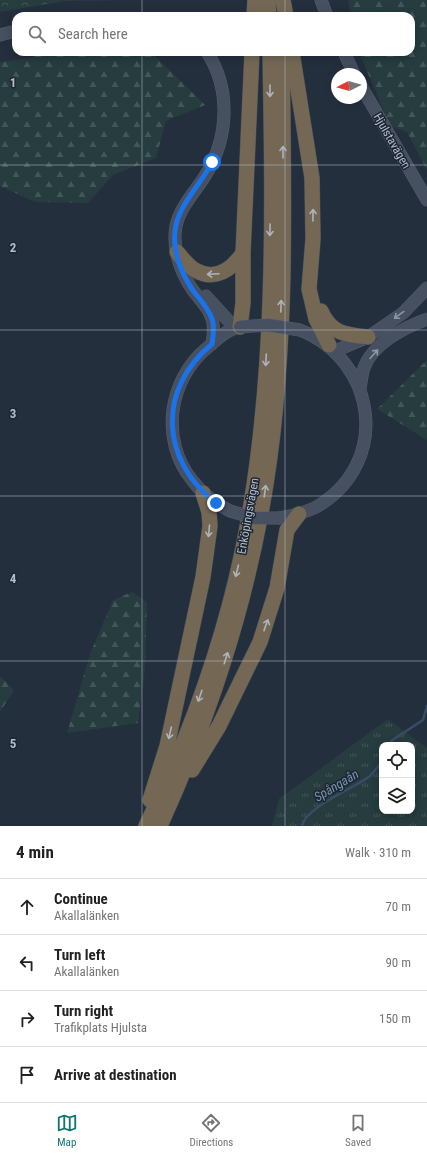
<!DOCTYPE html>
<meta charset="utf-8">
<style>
:root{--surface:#fff;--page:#f2f2f2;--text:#222;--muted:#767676;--line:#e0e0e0;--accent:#0f766e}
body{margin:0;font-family:"Roboto Condensed",sans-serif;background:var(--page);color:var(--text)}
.controls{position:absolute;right:12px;bottom:12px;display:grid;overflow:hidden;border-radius:8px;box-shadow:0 2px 10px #0003}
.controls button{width:36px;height:36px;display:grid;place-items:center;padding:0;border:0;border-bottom:1px solid var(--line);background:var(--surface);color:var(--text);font:20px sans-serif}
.compass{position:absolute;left:331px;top:68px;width:36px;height:36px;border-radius:50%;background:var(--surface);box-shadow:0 2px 10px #0003;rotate:264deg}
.stop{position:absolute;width:12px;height:12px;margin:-9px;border:3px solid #1a73e8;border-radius:50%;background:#fff}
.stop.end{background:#1a73e8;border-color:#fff;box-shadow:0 1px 4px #0008}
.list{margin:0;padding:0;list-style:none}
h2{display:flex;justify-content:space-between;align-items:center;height:52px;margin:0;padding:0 16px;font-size:17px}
h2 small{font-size:13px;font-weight:400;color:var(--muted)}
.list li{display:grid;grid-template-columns:26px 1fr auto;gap:12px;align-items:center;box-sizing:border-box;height:56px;padding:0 16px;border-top:1px solid var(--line)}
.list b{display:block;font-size:15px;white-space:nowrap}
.list p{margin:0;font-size:13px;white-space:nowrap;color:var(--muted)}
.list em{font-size:13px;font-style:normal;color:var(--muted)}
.icon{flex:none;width:22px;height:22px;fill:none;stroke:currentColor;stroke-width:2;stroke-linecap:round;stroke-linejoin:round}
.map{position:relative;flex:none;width:427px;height:826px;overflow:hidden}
.search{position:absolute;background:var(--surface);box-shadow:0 2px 10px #0003;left:12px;right:12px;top:12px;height:44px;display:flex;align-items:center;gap:10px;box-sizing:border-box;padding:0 14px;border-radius:12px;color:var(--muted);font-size:15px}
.sheet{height:276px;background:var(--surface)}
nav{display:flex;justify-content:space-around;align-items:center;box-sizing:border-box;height:56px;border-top:1px solid var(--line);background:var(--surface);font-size:11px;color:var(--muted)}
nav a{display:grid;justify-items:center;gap:2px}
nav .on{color:var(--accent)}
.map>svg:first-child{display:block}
.grass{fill:url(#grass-tufts);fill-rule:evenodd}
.forest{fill:url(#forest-firs)}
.park{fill:url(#park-crowns)}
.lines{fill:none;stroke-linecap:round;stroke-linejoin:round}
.stream{stroke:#394c67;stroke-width:2.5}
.secondary-casing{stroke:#565f6c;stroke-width:13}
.highway-casing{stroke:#434c59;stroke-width:16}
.secondary{stroke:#465061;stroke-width:12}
.highway{stroke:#746855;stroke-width:15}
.secondary-bridge-casing{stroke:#565f6c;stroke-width:13;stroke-linecap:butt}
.secondary-bridge{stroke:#465061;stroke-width:12}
.oneway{stroke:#aeb4bd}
.oneway2{stroke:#8e96a5}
.route{stroke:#1a73e8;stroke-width:5}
.grid{fill:none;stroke:#b4bcc9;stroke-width:1;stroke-opacity:0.55}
.labels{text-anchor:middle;stroke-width:3;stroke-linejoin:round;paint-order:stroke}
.street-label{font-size:12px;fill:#b4bcc9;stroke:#1d2633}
.water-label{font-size:13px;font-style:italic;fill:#7c92b1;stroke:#1d2633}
.grid-label{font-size:13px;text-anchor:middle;font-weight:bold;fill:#b4bcc9;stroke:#1d2633;stroke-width:3;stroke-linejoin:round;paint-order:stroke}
</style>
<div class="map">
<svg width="427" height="826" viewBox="0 0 427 826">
<defs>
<pattern id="grass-tufts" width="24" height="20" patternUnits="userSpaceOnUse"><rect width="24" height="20" fill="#263c3f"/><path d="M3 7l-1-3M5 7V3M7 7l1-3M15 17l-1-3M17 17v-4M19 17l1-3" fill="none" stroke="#435659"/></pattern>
<pattern id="forest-firs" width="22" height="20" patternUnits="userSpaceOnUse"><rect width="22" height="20" fill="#263c3f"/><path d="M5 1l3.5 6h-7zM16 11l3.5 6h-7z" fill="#435659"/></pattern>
<pattern id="park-crowns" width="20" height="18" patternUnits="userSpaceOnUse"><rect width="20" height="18" fill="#263c3f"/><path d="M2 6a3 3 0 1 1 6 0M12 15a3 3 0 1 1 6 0" fill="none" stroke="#435659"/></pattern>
</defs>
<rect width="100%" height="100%" fill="#242f3e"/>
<!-- grass -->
<path class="grass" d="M 388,719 L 427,748 L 427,826 L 272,826 L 279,799 ZM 382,745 L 412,745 L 412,811 L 382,811 Z"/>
<!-- forest -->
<path class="forest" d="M 348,0 L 427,0 L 427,170 L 407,132 L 390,126 L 359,52 L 411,52 L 411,16 L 351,16 Z
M 44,52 L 151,52 L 205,105 L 166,121 L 156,158 L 113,175 L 88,203 L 35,202 L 0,186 L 0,62 L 31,58 Z
M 427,360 L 427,440 L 377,409 Z
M 132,592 L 147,602 L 145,669 L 138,723 L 67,733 L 90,654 L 113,600 Z
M 0,676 L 14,690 L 0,712 Z"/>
<!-- park -->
<path class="park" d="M 0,0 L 130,0 L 66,1 L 0,12 Z"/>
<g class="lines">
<!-- stream -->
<path class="stream" d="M 390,745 L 391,741 L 423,720 L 427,706
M 302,826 C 305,807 355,788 370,776 C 374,772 378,766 382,762"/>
<defs>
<path id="secondary" d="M 321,0 L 327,16
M 0,35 L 16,31
M 207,52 C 231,89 229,138 205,176 C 195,192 180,207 176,226 C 172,248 180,271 192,289 C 199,299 209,307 212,319 C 215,327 213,336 212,344
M 344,52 L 354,74
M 361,86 L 427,200
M 206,296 L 235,328
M 335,351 L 368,337 L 403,313 L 427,288
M 360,389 C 361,382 362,374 364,368 C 372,344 405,327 427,319
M 230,511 C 215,503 202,494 192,480 C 160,441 168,380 207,348 C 216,340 227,329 240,327
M 280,518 C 293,515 306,513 318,506 C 391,462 377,361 300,330"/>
<path id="highway" d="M 268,0 L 269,16
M 283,0 L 286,16
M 254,16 L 255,0
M 292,52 L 312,178 L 313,239 L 309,289 L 316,319 L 329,345
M 177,252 C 182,258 188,266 195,270 C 215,282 232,269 243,253
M 321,311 C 331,334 346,335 368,337
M 240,327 L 243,303 L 243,253 L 252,52
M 192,770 L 219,726 L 260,642 L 277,588 L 287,530 L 299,514
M 150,800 L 167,746 L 203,577 L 210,526 L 209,512 L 203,493
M 146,826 C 189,738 223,644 243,548 C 276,386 273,217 270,52
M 160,826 C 206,725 241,622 261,513 C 289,364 284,203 282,52"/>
</defs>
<!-- secondary casing -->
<use href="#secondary" class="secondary-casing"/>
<!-- highway casing -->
<use href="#highway" class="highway-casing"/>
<!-- secondary -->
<use href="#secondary" class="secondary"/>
<!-- highway -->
<use href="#highway" class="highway"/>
<defs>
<path id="secondary-bridge" d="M 240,327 L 268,325 L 300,330
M 230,511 L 254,518 L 280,518"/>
</defs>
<!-- secondary-bridge casing -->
<use href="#secondary-bridge" class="secondary-bridge-casing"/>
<!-- secondary-bridge -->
<use href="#secondary-bridge" class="secondary-bridge"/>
</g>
<!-- one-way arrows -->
<defs><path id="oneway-shaft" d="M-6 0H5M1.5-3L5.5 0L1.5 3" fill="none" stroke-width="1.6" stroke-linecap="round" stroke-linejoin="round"/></defs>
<g class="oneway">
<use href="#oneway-shaft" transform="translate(270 91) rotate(90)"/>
<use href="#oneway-shaft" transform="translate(283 152) rotate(-90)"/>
<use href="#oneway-shaft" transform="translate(313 215) rotate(-89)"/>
<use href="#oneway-shaft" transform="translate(270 230) rotate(91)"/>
<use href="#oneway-shaft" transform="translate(213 274) rotate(177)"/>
<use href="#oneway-shaft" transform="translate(281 306) rotate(-88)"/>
<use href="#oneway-shaft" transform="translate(266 360) rotate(93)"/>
<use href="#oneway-shaft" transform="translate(265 491) rotate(-82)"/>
<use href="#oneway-shaft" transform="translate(209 531) rotate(95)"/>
<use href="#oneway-shaft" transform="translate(237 571) rotate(104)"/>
<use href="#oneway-shaft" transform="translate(266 625) rotate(-70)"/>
<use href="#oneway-shaft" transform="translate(226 658) rotate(-72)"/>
<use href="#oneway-shaft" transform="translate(200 696) rotate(109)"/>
<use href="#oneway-shaft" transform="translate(170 733) rotate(103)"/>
</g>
<g class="oneway2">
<use href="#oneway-shaft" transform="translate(399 315) rotate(144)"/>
<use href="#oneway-shaft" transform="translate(374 354) rotate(-48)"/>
</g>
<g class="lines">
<!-- route -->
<path class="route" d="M 212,162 C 202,183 181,202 176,225 C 171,247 180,271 192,289 C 199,299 208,307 212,319 C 215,327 213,336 212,344 C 157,389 160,460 216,503"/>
</g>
<!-- grid -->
<path class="grid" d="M 142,0 L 142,16M 285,0 L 285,16M 142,52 L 142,826M 285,52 L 285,826M 0,165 L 427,165M 0,330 L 427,330M 0,496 L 427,496M 0,661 L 427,661"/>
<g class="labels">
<!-- street labels -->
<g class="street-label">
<text transform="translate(392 141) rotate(60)" y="4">Hjulstavägen</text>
<text transform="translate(248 516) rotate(-80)" y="4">Enköpingsvägen</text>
</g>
<!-- water labels -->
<g class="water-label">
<text transform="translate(336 785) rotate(-31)" y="5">Spångaån</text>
</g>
</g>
<g class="grid-label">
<text x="13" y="87">1</text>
<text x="13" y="252">2</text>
<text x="13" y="418">3</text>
<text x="13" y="583">4</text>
<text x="13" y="748">5</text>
</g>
</svg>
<div class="controls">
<button><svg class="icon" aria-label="locate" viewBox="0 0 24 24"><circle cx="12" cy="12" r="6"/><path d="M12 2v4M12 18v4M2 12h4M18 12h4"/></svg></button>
<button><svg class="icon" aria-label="layers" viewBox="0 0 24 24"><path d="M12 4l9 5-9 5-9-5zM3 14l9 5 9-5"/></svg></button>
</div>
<svg class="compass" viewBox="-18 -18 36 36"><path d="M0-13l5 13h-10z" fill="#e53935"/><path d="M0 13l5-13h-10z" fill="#767676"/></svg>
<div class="stop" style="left:212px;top:162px"></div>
<div class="stop end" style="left:216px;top:503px"></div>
<div class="search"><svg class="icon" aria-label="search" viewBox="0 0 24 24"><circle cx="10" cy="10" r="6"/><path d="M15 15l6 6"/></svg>Search here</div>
</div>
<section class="sheet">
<h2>4 min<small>Walk · 310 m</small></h2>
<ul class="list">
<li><svg class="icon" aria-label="ahead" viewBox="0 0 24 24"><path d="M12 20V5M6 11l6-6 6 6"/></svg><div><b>Continue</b><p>Akallalänken</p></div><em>70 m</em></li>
<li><svg class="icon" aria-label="left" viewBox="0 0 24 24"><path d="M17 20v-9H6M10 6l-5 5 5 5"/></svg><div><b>Turn left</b><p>Akallalänken</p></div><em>90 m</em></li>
<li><svg class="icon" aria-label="right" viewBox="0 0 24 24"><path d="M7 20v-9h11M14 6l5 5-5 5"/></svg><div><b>Turn right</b><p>Trafikplats Hjulsta</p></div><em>150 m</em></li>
<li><svg class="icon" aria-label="arrive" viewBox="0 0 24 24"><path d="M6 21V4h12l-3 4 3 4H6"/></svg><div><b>Arrive at destination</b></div></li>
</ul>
</section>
<nav>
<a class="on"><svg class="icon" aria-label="map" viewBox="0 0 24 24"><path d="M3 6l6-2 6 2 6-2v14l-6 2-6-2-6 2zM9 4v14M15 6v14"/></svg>Map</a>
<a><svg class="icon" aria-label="directions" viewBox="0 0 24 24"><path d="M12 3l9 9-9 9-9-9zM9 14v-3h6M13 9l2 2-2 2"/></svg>Directions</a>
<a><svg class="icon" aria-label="saved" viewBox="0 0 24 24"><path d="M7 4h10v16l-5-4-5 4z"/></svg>Saved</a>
</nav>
